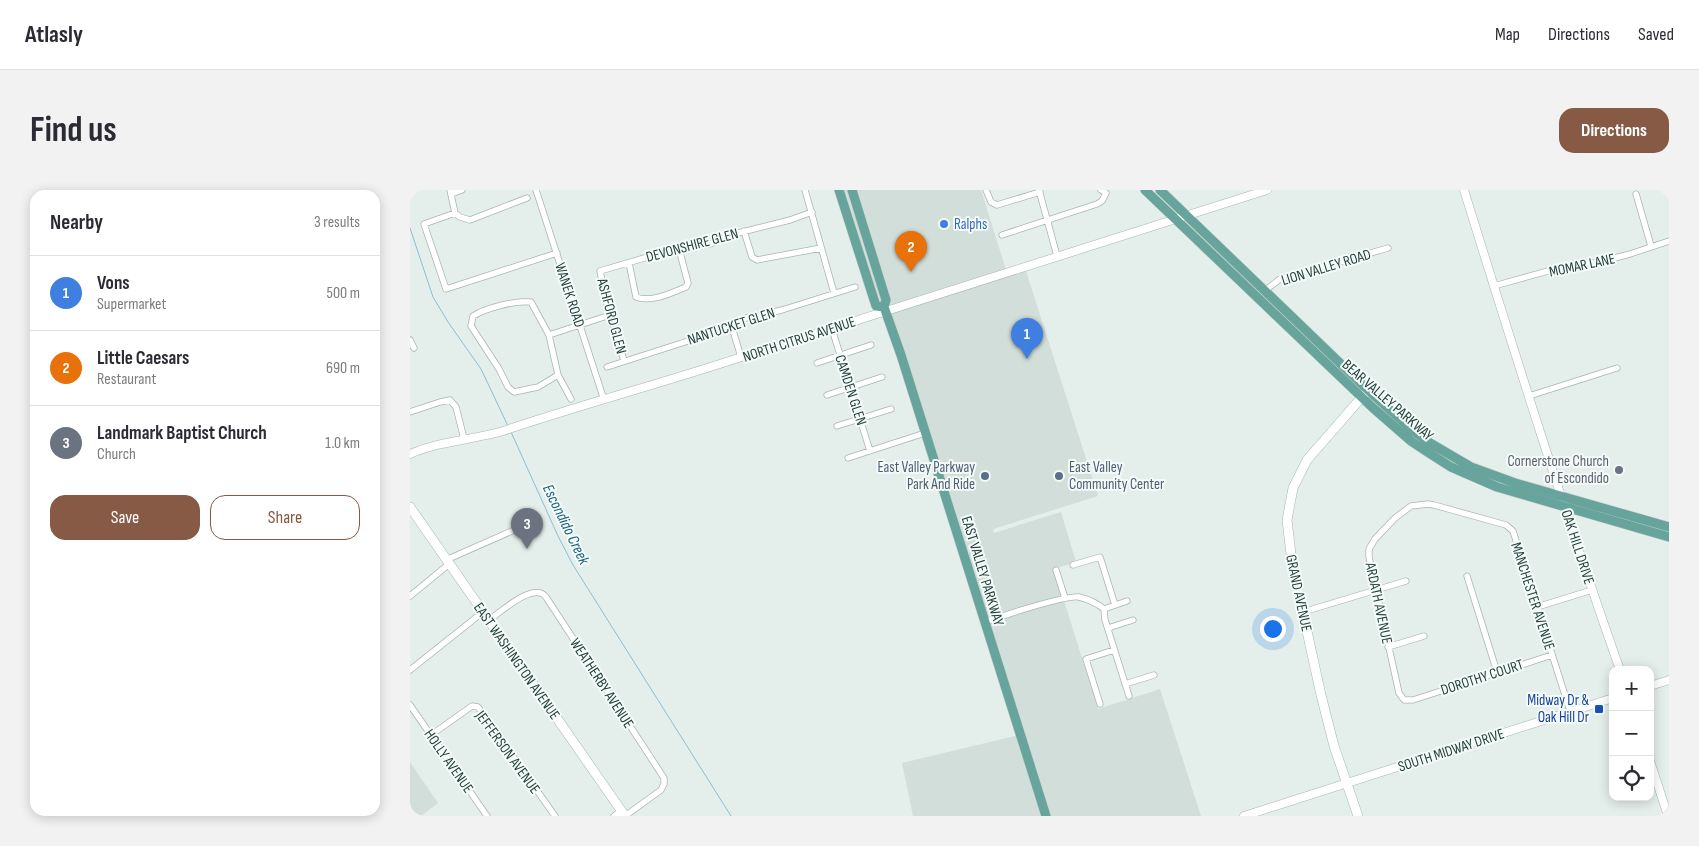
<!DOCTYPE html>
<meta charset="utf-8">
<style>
:root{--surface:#fff;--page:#f2f2f3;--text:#2b2b33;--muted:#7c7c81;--line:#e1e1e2;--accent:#865a44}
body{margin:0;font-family:"Sofia Sans Condensed",sans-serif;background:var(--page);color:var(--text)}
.controls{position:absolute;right:15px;bottom:15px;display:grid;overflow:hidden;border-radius:10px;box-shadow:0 2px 12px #0003}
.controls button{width:45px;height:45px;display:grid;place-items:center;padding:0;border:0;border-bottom:1px solid var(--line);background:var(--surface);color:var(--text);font:25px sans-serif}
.you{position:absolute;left:862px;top:438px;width:18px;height:18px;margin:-12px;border:4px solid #fff;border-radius:50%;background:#1a73e8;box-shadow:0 0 0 8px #1a73e833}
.badge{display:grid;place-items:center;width:32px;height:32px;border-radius:50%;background:var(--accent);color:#fff;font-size:16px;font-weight:700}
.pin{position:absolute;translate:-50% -41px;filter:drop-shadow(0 1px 2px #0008)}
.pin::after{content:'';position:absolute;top:26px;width:18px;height:15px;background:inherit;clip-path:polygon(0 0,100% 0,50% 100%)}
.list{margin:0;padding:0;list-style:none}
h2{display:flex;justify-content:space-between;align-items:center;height:65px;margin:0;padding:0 20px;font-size:21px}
h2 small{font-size:16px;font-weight:400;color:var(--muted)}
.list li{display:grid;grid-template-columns:32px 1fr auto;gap:15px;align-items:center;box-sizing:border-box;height:75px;padding:0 20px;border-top:1px solid var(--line)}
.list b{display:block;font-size:19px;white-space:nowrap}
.list p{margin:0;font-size:16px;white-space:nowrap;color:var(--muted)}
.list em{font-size:16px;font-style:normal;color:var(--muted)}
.actions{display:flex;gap:10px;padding:15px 20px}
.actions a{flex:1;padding:11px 0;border:1px solid var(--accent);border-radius:15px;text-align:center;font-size:18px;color:var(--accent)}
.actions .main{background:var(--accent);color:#fff}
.icon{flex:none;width:28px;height:28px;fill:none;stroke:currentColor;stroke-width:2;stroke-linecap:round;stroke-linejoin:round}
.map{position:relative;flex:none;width:1259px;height:626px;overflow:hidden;border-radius:15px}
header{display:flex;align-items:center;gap:30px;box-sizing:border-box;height:70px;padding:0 25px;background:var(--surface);border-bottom:1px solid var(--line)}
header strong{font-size:24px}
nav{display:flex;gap:28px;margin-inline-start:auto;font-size:18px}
.intro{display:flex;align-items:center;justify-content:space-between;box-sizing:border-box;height:120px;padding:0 30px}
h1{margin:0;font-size:35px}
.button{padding:12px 22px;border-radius:15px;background:var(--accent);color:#fff;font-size:18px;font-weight:700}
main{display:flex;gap:30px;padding:0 30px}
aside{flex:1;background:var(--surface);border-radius:15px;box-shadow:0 2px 12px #0003}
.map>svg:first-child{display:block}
.built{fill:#d2deda}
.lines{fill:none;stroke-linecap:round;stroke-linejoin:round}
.stream{stroke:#8abfd4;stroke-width:1}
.minor-casing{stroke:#a6b6b2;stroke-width:7}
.tertiary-casing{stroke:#a6b6b2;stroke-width:9}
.secondary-casing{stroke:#a1bab4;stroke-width:10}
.primary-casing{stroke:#c1cac8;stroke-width:10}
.minor{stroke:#fff;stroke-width:5.5}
.tertiary{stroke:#fff;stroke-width:8}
.secondary{stroke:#fff;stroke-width:9}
.primary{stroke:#67a49c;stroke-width:9}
.shop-dot{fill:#3f7fe0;stroke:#f4faf8;stroke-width:2}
.worship-dot{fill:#6b7280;stroke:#f4faf8;stroke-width:2}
.service-dot{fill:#5c6f8a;stroke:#f4faf8;stroke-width:2}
.transit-dot{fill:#1a4fb4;stroke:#f4faf8;stroke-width:2}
.labels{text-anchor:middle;stroke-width:4;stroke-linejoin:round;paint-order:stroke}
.shop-label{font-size:15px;fill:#366cbe;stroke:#f4faf8;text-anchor:start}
.street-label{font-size:15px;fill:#22403c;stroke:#f4faf8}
.worship-label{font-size:15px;fill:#5b616d;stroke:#f4faf8;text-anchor:end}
.service-label{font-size:15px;fill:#4e5e75;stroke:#f4faf8;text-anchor:end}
.transit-label{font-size:15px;fill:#164399;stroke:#f4faf8;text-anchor:end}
.water-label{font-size:16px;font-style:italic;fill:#1a617e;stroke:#f4faf8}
</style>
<header>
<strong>Atlasly</strong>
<nav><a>Map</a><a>Directions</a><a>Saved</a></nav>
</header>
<div class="intro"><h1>Find us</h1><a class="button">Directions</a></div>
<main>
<aside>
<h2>Nearby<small>3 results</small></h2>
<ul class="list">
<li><span class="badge" style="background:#3f7fe0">1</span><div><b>Vons</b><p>Supermarket</p></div><em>500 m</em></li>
<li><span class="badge" style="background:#e8710a">2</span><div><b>Little Caesars</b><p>Restaurant</p></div><em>690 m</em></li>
<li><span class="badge" style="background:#6b7280">3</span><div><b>Landmark Baptist Church</b><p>Church</p></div><em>1.0 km</em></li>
</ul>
<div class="actions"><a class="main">Save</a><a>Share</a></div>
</aside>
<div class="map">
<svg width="1259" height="626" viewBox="0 0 1259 626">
<rect width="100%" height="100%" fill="#e4eeea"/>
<!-- built -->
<path class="built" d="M 429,0 L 571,0 L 597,83 L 615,78 L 688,306 L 583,339 L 584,343 L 651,322 L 666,372 L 644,379 L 688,519 L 750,499 L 791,626 L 503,626 L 492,573 L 609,545 L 476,121 L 466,116 Z
M 0,572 L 28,613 L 11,626 L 0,626 Z"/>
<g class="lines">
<!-- stream -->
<path class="stream" d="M 0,38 L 23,107 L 38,132 L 71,179 L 98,236
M 101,242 L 148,346 L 163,375 L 321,626"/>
<defs>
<path id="minor" d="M 40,0 L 45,23 L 50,27 L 60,30 L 117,8
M 126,0 L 194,210
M 395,0 L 424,103
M 576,0 L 581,12 L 587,15 L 630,2
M 629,0 L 647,66
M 41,4 L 52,0
M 1226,4 L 1241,56
M 45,23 L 14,34 L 36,99 L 147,63
M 334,41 L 342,67 L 347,70 L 411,58
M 592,45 L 687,14 L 692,11 L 696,3 L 691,0
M 219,73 L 226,107 C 240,113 262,103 276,97 L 278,93 L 269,59
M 1084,96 L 1167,73 L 1185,73 L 1220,64 L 1259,51
M 856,100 L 870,89 L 978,58
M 321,134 L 331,167
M 422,139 L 460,261
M 139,145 L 200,125
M 0,150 L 4,158
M 214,171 L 196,111 L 190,81 L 241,66 L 300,54 L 324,44 L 380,30 L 402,22
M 407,173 L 461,155
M 197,177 L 278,151 L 336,128 L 372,120 L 445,97
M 148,185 L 128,197 L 104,202 L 98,197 L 89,179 L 61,136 L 63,126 C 76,118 106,110 121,112 L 139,145 L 148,185 L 161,209
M 417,205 L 472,187
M 1119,206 L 1207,178
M 0,222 L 30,212 L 40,210 L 46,217 L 54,249
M 427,236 L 481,219
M 438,268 L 515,243
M 36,370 L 111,337
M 663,375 L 690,367 L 705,415
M 646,380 L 655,408
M 1057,386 L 1087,482
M 0,406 L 39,374
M 1127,417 L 1182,400
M 694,419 L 695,430 L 719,506
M 694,419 L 717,411
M 893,422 L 996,391
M 79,430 C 91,422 124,391 136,407 L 254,588 L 254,594 L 251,600 L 215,626
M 574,432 C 593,426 653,405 669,407 C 677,409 688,414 694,419
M 698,438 L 723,430
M 978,457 L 1014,446
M 1142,465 L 1003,510 L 994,510 L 989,503 L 959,367 L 959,359 L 965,349 L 985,328 L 1001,316 L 1018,314 L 1024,315 L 1096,335 L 1103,341 C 1122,401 1141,461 1160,521
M 0,480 L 73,422
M 715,494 L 744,485
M 690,514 L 676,469 L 704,460
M 0,515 L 77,626
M 21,545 L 62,516 L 68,517 L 145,626
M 204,626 L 211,621"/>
<path id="tertiary" d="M 1054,0 C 1104,161 1154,321 1210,480
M 0,264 C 30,251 62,250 93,241 C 167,216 242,196 316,172 C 496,114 677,59 857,0
M 1240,496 L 1259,490
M 1240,571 L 1258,626
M 834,626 L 1203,508"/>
<path id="secondary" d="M 0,317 L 215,626
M 948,626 L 924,556 L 911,505 L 882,373 L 877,330 L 883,298 L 897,270 L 958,200"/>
<path id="primary" d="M 429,0 L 466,116 L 474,117
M 442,0 L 476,110 L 474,117 L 491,165 L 636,626
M 735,0 L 962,217 L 1001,251 L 1016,261 L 1041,277 L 1087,297 L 1259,347
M 750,0 L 958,200 L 1002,240 L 1020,253 L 1061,277 L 1105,293 L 1259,337"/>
</defs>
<!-- minor casing -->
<use href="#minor" class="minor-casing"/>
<!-- tertiary casing -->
<use href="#tertiary" class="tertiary-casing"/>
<!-- secondary casing -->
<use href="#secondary" class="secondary-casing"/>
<!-- primary casing -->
<use href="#primary" class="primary-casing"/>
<!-- minor -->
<use href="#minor" class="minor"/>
<!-- tertiary -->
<use href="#tertiary" class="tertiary"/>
<!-- secondary -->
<use href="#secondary" class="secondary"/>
<!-- primary -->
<use href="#primary" class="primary"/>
</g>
<!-- markers -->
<circle class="shop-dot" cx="534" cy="34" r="5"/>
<circle class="worship-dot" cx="1209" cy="280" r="5"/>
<g class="service-dot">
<circle cx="575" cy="286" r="5"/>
<circle cx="649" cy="286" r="5"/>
</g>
<rect class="transit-dot" x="1184" y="514" width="10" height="10" rx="2.5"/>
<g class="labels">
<!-- shop labels -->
<g class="shop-label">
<text x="544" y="39">Ralphs</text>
</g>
<!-- street labels -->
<g class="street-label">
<text transform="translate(282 55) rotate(-15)" y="5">DEVONSHIRE GLEN</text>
<text transform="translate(1172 75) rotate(-12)" y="5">MOMAR LANE</text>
<text transform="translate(916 77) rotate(-17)" y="5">LION VALLEY ROAD</text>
<text transform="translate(160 105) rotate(72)" y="5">WANEK ROAD</text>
<text transform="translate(202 126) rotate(75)" y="5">ASHFORD GLEN</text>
<text transform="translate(321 136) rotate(-18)" y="5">NANTUCKET GLEN</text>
<text transform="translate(389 149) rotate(-18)" y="5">NORTH CITRUS AVENUE</text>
<text transform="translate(441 200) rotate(72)" y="5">CAMDEN GLEN</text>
<text transform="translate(978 210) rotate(41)" y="5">BEAR VALLEY PARKWAY</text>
<text transform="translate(1168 357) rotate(72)" y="5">OAK HILL DRIVE</text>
<text transform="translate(573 381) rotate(73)" y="5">EAST VALLEY PARKWAY</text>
<text transform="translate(889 403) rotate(78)" y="5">GRAND AVENUE</text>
<text transform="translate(1123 406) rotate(72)" y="5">MANCHESTER AVENUE</text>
<text transform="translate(969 413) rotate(78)" y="5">ARDATH AVENUE</text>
<text transform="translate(107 471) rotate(55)" y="5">EAST WASHINGTON AVENUE</text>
<text transform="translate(1072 487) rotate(-18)" y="5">DOROTHY COURT</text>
<text transform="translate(192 493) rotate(57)" y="5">WEATHERBY AVENUE</text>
<text transform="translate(1041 560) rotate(-18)" y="5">SOUTH MIDWAY DRIVE</text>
<text transform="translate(98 562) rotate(54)" y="5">JEFFERSON AVENUE</text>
<text transform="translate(39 571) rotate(55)" y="5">HOLLY AVENUE</text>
</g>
<!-- worship labels -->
<g class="worship-label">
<text x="1199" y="276">Cornerstone Church<tspan x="1199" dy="17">of Escondido</tspan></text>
</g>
<!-- service labels -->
<g class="service-label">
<text x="565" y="282">East Valley Parkway<tspan x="565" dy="17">Park And Ride</tspan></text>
<text x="659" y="282" text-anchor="start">East Valley<tspan x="659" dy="17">Community Center</tspan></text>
</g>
<!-- transit labels -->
<g class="transit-label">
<text x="1179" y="515">Midway Dr &amp;<tspan x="1179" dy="17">Oak Hill Dr</tspan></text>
</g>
<!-- water labels -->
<g class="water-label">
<text transform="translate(157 334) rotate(64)" y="6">Escondido Creek</text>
</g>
</g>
</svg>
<div class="controls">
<button>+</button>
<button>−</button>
<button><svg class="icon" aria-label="locate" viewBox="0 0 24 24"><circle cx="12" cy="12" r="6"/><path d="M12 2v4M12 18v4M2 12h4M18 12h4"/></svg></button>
</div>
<div class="you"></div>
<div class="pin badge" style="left:617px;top:169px;background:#3f7fe0">1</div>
<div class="pin badge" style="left:501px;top:82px;background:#e8710a">2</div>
<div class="pin badge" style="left:117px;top:359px;background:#6b7280">3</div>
</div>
</main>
